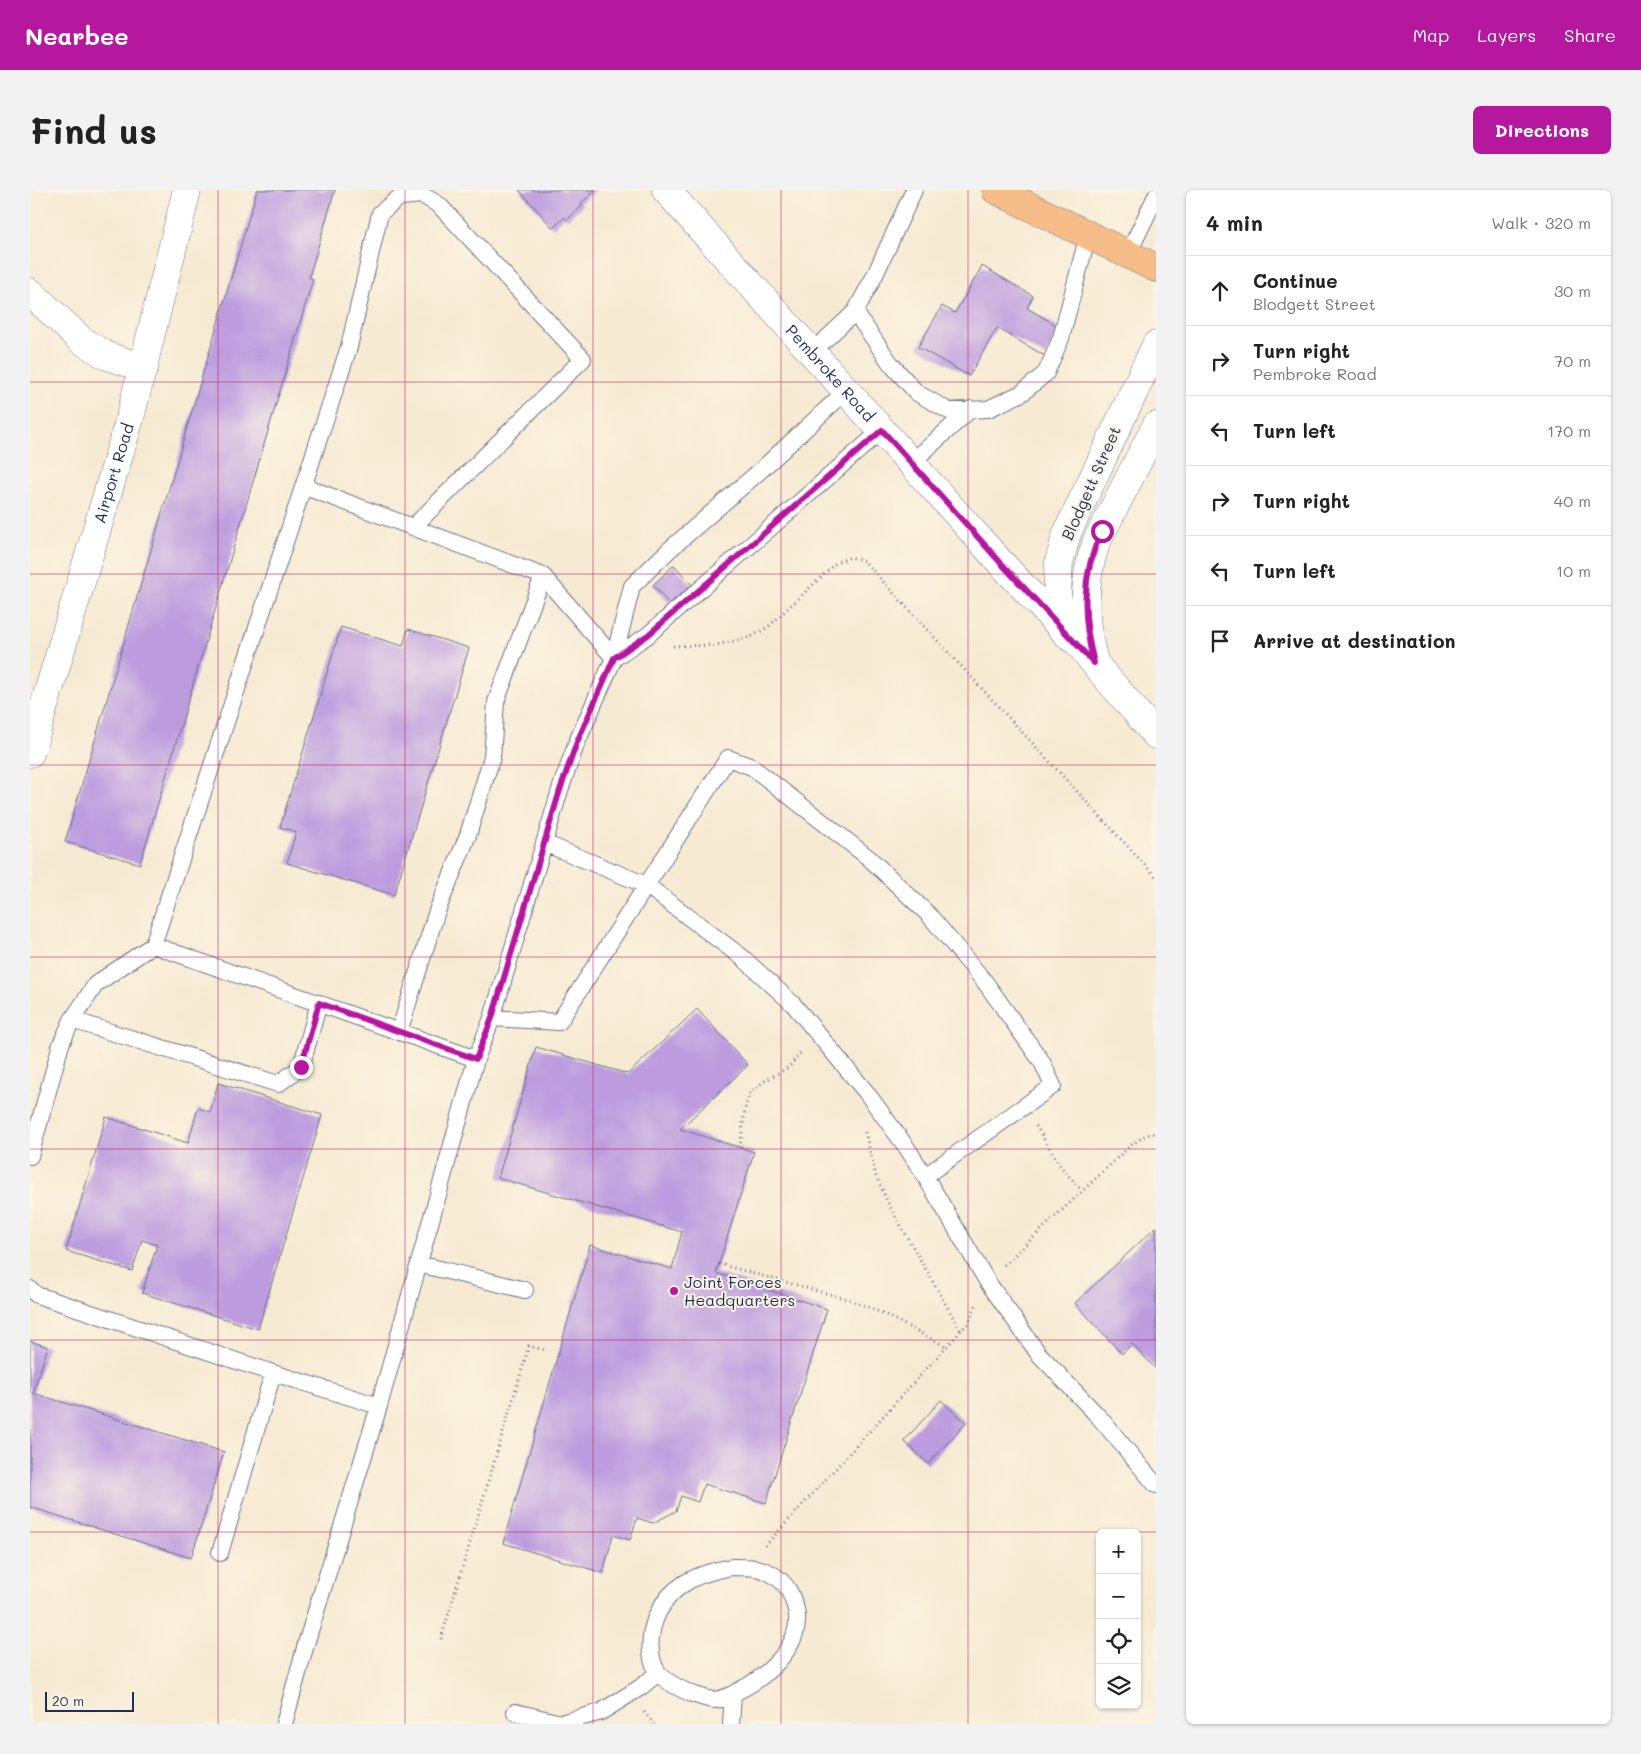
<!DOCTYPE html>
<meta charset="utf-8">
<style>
:root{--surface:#fff;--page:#f2f2f2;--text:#222;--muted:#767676;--line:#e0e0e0;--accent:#b5179e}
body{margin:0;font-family:Mali,sans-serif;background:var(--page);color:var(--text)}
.controls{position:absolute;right:15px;bottom:15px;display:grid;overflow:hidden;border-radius:8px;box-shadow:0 1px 4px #0004}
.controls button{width:45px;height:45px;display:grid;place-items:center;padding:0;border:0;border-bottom:1px solid var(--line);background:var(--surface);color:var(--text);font:25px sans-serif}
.scale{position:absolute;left:15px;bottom:12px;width:89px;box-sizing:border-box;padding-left:5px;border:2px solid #1b2f5e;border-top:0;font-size:14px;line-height:18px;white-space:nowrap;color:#1b2f5e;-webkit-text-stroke:4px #fcf5e5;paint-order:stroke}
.stop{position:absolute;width:15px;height:15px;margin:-11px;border:4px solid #b5179e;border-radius:50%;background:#fff}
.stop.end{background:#b5179e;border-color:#fff;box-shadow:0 1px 5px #0008}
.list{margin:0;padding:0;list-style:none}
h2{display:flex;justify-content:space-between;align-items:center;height:65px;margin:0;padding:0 20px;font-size:21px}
h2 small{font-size:16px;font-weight:400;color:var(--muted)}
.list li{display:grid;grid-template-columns:32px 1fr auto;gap:15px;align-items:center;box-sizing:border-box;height:70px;padding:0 20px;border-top:1px solid var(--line)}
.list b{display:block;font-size:19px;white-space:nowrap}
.list p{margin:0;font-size:16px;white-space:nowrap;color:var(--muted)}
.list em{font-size:16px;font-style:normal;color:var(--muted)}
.icon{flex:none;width:28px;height:28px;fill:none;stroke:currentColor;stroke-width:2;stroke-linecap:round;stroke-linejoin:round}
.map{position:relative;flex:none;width:1126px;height:1534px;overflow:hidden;border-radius:8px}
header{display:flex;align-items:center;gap:30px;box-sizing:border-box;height:70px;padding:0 25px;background:var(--accent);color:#fff}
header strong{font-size:24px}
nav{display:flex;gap:28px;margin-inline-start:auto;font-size:18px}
.intro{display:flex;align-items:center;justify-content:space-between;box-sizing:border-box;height:120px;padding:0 30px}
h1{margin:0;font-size:35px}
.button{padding:12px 22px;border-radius:8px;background:var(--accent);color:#fff;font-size:18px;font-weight:700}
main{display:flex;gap:30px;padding:0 30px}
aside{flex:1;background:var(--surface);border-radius:8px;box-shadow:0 1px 4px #0004}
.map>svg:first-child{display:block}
.building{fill:#bc9bdf}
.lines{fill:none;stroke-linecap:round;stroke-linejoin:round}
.service-casing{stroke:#687087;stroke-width:18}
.minor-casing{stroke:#687087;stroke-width:29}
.tertiary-casing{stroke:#687087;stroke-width:29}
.primary-casing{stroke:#687087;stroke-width:29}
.path{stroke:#687087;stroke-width:3;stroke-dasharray:1 4;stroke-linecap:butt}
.service{stroke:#fff;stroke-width:16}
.minor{stroke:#fff;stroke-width:28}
.tertiary{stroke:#fff;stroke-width:28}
.primary{stroke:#f7bd88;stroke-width:28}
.route{stroke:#b5179e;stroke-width:6}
.grid{fill:none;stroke:#c2185b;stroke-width:1;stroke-opacity:0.55}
.poi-dot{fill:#b5179e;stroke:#fcf5e5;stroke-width:2}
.labels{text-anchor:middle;stroke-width:4;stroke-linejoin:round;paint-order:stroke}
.street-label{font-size:16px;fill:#1b2f5e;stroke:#fcf5e5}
.poi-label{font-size:16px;fill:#1b2f5e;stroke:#fcf5e5;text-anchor:start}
</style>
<header>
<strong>Nearbee</strong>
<nav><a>Map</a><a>Layers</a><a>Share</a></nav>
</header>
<div class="intro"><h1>Find us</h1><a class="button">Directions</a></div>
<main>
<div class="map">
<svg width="1126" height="1534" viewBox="0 0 1126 1534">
<rect width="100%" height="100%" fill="#fcf5e5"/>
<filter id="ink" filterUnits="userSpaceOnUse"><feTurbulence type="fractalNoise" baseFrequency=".02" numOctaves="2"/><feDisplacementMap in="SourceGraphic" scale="10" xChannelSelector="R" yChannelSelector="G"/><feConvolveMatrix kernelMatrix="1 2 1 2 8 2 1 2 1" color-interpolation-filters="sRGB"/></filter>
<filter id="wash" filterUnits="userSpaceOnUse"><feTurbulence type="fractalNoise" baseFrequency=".0096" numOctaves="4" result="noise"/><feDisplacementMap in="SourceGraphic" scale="20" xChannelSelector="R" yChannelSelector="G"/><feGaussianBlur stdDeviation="1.12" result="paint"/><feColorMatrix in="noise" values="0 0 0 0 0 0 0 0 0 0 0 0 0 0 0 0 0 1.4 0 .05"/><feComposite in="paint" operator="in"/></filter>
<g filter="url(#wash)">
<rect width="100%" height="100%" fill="#f7ead3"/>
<g id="blocks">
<!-- building -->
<path class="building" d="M 227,0 L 305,0 L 279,87 L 283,89 L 110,674 L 35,652 Z
M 489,0 L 564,0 L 565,1 L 551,13 L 553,15 L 537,30 L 535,27 L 523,38 Z
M 952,76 L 1003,106 L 997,118 L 1031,138 L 1015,166 L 967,138 L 939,186 L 888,157 L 912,116 L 925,123 Z
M 644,375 L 662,395 L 639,414 L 623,395 Z
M 311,437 L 373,456 L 378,439 L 439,458 L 364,705 L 257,673 L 266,642 L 250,637 Z
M 667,819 L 718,875 L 650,939 L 724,962 L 686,1083 L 797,1119 L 736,1313 L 674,1294 L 668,1312 L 651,1306 L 646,1321 L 623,1333 L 607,1328 L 600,1350 L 583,1345 L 573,1383 L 473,1353 L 560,1055 L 642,1079 L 652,1042 L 468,988 L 506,857 L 598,884 Z
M 188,893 L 292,925 L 228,1139 L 112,1103 L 127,1055 L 112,1050 L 102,1081 L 36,1061 L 76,927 L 158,953 L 168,918 L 180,922 Z
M 1126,1037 L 1126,1179 L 1102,1154 L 1092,1164 L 1045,1113 Z
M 0,1151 L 18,1157 L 3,1203 L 194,1262 L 161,1368 L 0,1317 Z
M 911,1210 L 936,1233 L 898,1274 L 874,1251 Z"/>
</g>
</g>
<g filter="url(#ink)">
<use href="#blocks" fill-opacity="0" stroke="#687087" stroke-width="1"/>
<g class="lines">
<defs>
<path id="service" d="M 1098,64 L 1126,6
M 825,122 L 861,174 L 887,203 L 919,221 L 958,219 L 992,203 L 1016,183 L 1031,148 L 1058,45
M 782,162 L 825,122 L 844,87 L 884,0
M 881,273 L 941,219
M 273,296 L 513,386 L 584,468
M 584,468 L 618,445 L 852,240
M 514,653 L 616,695 L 713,768 L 763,814 L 836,902 L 877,958 L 895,986 L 957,1091 L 1008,1163 L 1069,1227 L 1126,1295
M 123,755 L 319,157 L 350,23 L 370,7 L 392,5 L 409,15 L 553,169 L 383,337
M 462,828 L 529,832 L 698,568 L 722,577 L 839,668 L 899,725 L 955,792 L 1012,872 L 1023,896 L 895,986
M 42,830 L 248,894 L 271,877 L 289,813
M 369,842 L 407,721 L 438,645 L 462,567 L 466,512 L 513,386
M 0,966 L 31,854 L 42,830 L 66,794 L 123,755 L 446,869
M 389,1074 L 495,1100
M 0,1099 L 7,1105 L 243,1183 L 349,1216
M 190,1363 L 243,1183
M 702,1377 C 709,1377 717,1377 725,1378 C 739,1380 754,1390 760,1403 C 764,1413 768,1421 767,1432 C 766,1461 732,1490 708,1501 C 702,1505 691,1510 683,1510 C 677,1509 668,1506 662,1504 C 650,1499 638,1493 629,1484 C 625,1479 622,1470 621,1463 C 618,1435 631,1408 655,1393 C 669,1384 686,1380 702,1377 Z
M 485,1522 L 531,1533 L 571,1522 L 611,1497 L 628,1483
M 254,1534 L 276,1454 L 349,1216 L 446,869 L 462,828 L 530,600 L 547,552 L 584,468 L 602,396 L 639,360 L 731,280 L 816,201
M 701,1534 L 703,1504"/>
<g id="minor">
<path id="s1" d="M 636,0 L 970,372 L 1041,448"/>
<path d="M 0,102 L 51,150 L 77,166 L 114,178"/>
</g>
<g id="tertiary">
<path d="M 1126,155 L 1037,343 L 1029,372 L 1027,405 L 1030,422 L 1037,438 L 1064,473 L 1126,545"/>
<path d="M 1063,467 C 1052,428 1053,391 1066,353 L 1126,236"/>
<path id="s2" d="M 0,563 L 100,228 L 157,0"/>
</g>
<path id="primary" d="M 966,0 L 1126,78"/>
</defs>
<!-- service casing -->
<use href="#service" class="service-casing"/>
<!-- minor casing -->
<use href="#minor" class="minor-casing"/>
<!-- tertiary casing -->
<use href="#tertiary" class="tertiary-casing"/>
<!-- primary casing -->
<use href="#primary" class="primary-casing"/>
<!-- path -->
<path class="path" d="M 643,456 L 686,455 L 721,447 L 738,437 L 807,372 L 821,367 L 834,371 L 1126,687
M 1006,936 L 1031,977 L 1052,1001
M 835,942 L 846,986 L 859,1015 L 931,1141
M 710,958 L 715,919 L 719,904 L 733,892 L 759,877 L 772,861
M 689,1074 L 821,1110 L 852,1123 L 917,1157
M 974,1075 L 1100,956 L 1116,945 L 1126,943
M 735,1356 L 939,1132 L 946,1115
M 411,1449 L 499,1156 L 515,1160
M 614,1522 L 624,1534"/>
<!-- service -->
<use href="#service" class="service"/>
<!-- minor -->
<use href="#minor" class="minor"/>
<!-- tertiary -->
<use href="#tertiary" class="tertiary"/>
<!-- primary -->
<use href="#primary" class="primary"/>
</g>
</g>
<g class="lines" filter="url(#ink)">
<!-- route -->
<path class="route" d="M 271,877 L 289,813 L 446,869 L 462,828 L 530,600 L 547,552 L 584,468 L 618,445 L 852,240 L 970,372 L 1064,473 C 1052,427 1051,384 1072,341"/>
</g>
<!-- grid -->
<path class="grid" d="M 188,0 L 188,1534M 375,0 L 375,1534M 563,0 L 563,1534M 751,0 L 751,1534M 938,0 L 938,1534M 0,192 L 1126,192M 0,384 L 1126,384M 0,575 L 1126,575M 0,767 L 1126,767M 0,959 L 1126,959M 0,1150 L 1126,1150M 0,1342 L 1126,1342"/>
<!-- markers -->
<circle class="poi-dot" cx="644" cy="1101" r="5"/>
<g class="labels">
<!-- street labels -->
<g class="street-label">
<text dy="6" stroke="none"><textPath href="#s1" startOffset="246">Pembroke Road</textPath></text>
<text dy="6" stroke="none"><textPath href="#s2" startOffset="292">Airport Road</textPath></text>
<text transform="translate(1061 293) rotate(-66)" y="6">Blodgett Street</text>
</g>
<!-- poi labels -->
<g class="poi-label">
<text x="654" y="1098">Joint Forces<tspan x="654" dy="18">Headquarters</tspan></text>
</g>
</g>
</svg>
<div class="controls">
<button>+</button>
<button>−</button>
<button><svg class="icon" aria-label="locate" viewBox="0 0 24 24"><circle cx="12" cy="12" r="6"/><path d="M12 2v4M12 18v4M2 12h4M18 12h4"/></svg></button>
<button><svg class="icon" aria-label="layers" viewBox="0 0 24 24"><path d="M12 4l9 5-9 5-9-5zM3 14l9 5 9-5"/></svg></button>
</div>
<div class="scale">20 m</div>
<div class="stop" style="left:1072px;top:341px"></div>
<div class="stop end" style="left:271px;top:877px"></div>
</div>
<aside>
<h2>4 min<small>Walk · 320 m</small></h2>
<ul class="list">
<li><svg class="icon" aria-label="ahead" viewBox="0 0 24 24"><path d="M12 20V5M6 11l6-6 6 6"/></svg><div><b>Continue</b><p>Blodgett Street</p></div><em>30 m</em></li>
<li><svg class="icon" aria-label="right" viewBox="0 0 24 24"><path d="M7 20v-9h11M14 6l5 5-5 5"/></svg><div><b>Turn right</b><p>Pembroke Road</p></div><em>70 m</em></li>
<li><svg class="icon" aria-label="left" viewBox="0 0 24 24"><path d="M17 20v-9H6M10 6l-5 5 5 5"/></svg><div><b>Turn left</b></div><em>170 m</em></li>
<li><svg class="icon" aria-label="right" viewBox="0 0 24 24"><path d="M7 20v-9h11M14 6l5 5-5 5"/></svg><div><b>Turn right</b></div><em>40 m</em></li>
<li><svg class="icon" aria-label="left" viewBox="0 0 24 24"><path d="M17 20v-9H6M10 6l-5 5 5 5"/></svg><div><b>Turn left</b></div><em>10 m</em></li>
<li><svg class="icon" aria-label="arrive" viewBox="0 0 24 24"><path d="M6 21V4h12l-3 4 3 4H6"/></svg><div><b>Arrive at destination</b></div></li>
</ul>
</aside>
</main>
